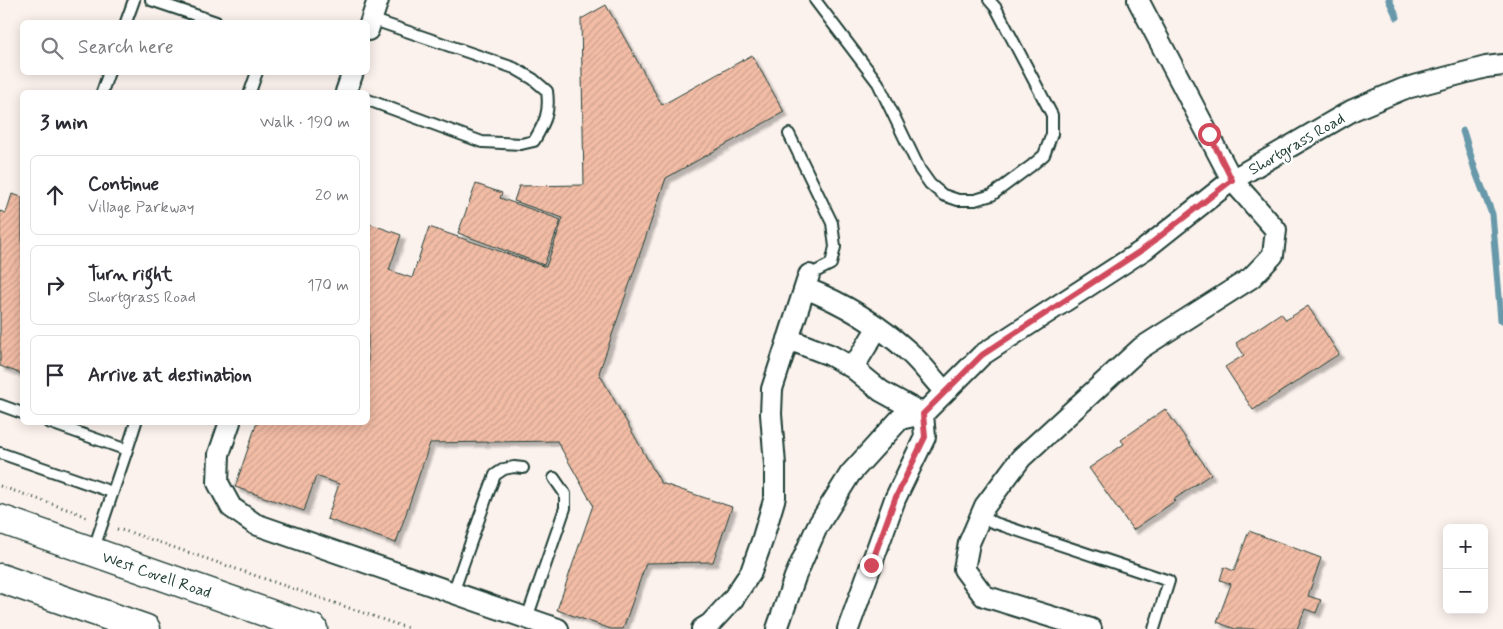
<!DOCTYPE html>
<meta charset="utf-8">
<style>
:root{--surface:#fff;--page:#f7f7f7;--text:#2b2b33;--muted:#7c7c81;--line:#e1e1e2}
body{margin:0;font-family:Mynerve,sans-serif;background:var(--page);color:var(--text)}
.controls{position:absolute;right:15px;bottom:15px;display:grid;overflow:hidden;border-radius:8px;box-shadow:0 2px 12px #0003}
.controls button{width:45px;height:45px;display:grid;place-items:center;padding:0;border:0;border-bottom:1px solid var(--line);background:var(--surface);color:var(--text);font:25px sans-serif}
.stop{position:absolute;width:15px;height:15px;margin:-11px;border:4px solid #d1495b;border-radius:50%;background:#fff}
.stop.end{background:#d1495b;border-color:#fff;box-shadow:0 1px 5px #0008}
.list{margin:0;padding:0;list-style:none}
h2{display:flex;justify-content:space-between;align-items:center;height:65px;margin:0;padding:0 20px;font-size:21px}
h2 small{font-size:16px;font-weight:400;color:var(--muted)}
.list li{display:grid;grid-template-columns:32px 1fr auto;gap:15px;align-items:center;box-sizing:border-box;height:80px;margin:0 10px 10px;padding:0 10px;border:1px solid var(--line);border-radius:8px}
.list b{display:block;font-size:19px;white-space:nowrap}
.list p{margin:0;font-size:16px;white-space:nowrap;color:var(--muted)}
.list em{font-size:16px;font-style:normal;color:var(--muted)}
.icon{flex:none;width:28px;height:28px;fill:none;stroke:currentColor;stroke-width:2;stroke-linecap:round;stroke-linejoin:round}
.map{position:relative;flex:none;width:1503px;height:629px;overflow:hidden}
.search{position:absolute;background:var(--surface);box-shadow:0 2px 12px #0003;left:20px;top:20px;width:350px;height:55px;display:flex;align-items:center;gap:12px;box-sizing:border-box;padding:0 18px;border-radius:8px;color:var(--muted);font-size:19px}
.panel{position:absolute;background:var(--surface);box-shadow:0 2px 12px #0003;left:20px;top:90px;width:350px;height:335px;border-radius:8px}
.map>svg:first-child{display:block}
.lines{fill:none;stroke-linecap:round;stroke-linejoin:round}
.stream{stroke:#6799aa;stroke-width:7}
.building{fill:url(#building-hatch);stroke:#1f3d34;filter:url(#shadow)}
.lane-casing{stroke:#1f3d34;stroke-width:14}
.street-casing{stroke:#1f3d34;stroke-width:24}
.secondary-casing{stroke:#1f3d34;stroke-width:31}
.path{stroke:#1f3d34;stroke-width:3;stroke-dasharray:1 4;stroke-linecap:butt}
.lane{stroke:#fff;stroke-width:10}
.street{stroke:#fff;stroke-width:20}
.secondary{stroke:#fff;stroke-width:28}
.route{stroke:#d1495b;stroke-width:6}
.labels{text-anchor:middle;stroke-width:5;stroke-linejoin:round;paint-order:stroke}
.street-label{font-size:16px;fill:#1f3d34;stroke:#fff}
</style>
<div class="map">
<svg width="1503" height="629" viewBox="0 0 1503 629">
<defs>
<pattern id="building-hatch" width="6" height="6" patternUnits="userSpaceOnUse" patternTransform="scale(1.25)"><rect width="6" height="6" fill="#f2bca5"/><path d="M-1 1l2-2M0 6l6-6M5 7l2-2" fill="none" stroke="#cfa28f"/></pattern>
<filter id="shadow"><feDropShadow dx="4.5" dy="4.5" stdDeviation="1" flood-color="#0004"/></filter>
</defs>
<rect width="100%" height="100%" fill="#fcf2ed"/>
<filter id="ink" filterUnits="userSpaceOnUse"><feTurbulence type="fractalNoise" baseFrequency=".02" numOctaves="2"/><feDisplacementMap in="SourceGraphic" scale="10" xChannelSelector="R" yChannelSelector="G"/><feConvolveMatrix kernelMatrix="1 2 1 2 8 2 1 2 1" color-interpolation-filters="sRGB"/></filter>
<g filter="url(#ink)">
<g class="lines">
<!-- stream -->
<path class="stream" d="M 1389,0 L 1397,17
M 1463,131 L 1475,170 L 1492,214 L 1501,320"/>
</g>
<!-- building -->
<path class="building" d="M 606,5 L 662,105 L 752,55 L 784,112 L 666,178 L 599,373 L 661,483 L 732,507 L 713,562 L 646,563 L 623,629 L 611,629 L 557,610 L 593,505 L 557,441 L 430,443 L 396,543 L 327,519 L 339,484 L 316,476 L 304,511 L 235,487 L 257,422 L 368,422 L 368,223 L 401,235 L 389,270 L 412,278 L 429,227 L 546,267 L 563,218 L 514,201 L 519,186 L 584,185 L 581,19 Z
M 476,184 L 502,193 L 500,198 L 561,220 L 544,265 L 458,233 Z
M 12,194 L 22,197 L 22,374 L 0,366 L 0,211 L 6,213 Z
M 1308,306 L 1339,354 L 1253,410 L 1225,367 L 1244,355 L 1236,343 L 1281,313 L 1286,320 Z
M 1165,409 L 1211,474 L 1173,500 L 1175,501 L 1133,530 L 1089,468 L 1124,444 L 1121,440 Z
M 1249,531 L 1321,558 L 1308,596 L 1321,600 L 1316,613 L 1305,609 L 1297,629 L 1235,629 L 1217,622 L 1231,584 L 1220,580 L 1224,567 L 1234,571 Z"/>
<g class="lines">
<defs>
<path id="lane" d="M 151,0 L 216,22
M 815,0 L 878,83 L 920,170 L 930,184 L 943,195 L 958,200 L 975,200 L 992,195 L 1031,166 L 1044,155 L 1052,134 L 1052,115 L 996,8 L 989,0
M 126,22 L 134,0
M 102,92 L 109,72
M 250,92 L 257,72
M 368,100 L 482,142 L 521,144 L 534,141 C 545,122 550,113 547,91 L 533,79 L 514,68 L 371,19
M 789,134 L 832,223 L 835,247 L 831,264 L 809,275
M 0,405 L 22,413
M 48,422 L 127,450 L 93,551
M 127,450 L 136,422
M 0,453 L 112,492
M 980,518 L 1169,581 L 1154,629
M 453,593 L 487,496 L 495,475 L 504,469 L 514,467 L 523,468
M 527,618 L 565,508 L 565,494 L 554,478"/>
<path id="street" d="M 368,30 L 378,0
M 346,92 L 353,72
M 805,288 C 843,303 879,325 909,352 C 922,364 933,379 945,392
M 788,339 L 830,355 L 853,368 L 881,391 L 923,414
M 853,368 L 878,327
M 230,422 L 219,454 L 218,483 L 231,507 L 255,524 L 558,629
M 702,629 L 710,624 L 733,599 L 751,572 L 762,541 L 775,497 L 775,465 L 771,414 L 772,389 L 809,275
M 777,629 L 795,577 L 817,527 L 850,474 L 900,419 L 923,414 L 982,355 L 1145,249 L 1232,180 L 1353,110 L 1403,89 L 1486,67 L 1503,65
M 848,629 L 895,499 L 925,437 L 923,414
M 1091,629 L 984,596 L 964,569 L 969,543 L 985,506 L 1021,458 L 1141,348 L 1251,278 L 1273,255 L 1276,230 L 1232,180 L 1138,0"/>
<path id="secondary" d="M 0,519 L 313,629
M 0,578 L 146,629"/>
</defs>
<!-- lane casing -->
<use href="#lane" class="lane-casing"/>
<!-- street casing -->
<use href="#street" class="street-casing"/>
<!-- secondary casing -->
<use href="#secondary" class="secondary-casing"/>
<!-- path -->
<path class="path" d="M 0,486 L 75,512 L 88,518
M 117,529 L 132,533 L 410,629"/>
<!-- lane -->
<use href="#lane" class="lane"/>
<!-- street -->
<use href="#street" class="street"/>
<!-- secondary -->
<use href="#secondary" class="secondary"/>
</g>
</g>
<g class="lines" filter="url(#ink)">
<!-- route -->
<path class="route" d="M 871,565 L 895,499 L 925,437 L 923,414 L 982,355 L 1145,248 L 1232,180 L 1209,134"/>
</g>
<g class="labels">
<!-- street labels -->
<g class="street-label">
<text transform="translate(1296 143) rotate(-30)" y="6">Shortgrass Road</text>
<text transform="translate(157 574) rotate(19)" y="6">West Covell Road</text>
</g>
</g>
</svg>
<div class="controls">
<button>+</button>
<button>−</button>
</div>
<div class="stop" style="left:1209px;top:134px"></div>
<div class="stop end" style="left:871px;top:565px"></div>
<div class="search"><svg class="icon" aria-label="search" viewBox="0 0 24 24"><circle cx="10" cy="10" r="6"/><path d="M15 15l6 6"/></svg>Search here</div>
<section class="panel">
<h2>3 min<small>Walk · 190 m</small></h2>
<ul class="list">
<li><svg class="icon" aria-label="ahead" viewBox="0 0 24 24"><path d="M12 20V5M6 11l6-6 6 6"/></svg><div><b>Continue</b><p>Village Parkway</p></div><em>20 m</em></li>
<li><svg class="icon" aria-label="right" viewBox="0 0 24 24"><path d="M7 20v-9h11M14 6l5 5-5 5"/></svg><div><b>Turn right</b><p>Shortgrass Road</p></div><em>170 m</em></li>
<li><svg class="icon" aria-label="arrive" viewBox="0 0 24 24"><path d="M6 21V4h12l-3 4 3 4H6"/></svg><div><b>Arrive at destination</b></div></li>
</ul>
</section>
</div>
